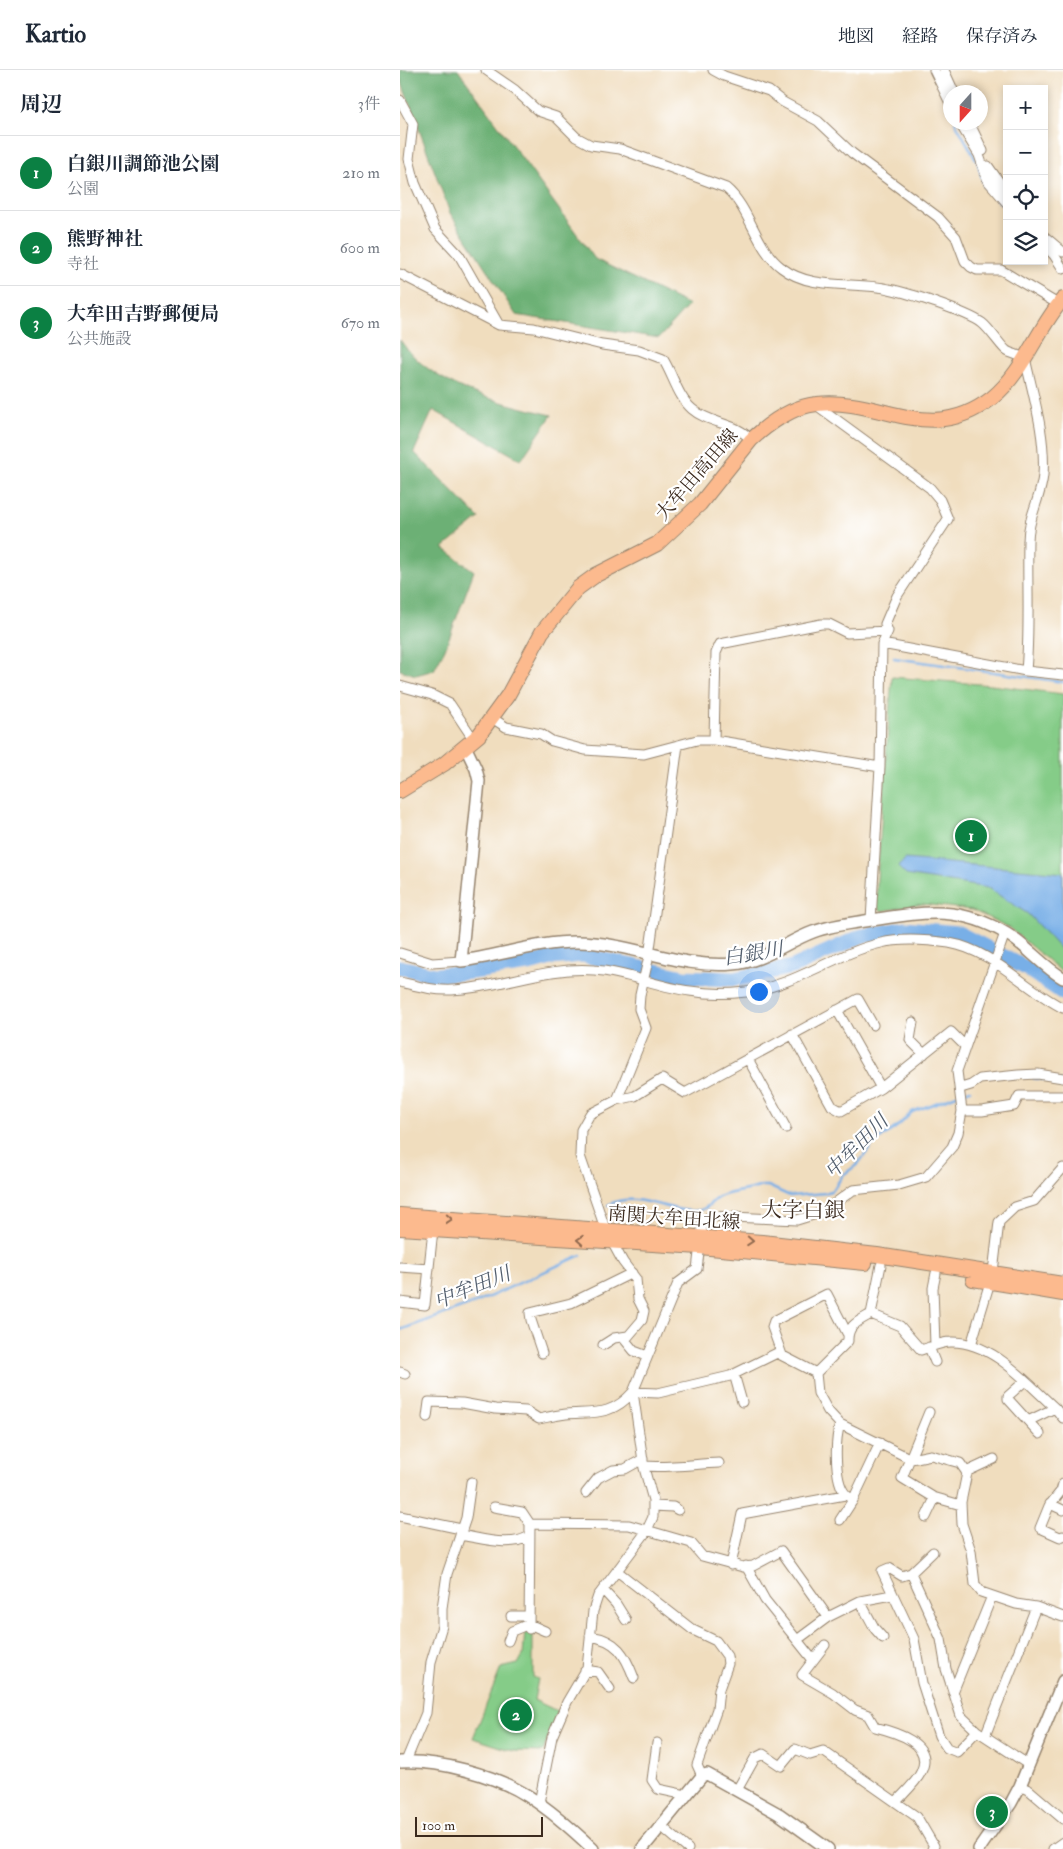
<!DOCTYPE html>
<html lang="ja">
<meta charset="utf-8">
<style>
:root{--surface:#fff;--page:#f2f2f3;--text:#1f2937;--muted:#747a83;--line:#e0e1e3;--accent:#0b8043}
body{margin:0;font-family:"IM FELL Double Pica","Noto Serif JP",serif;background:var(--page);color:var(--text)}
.controls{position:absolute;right:15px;top:15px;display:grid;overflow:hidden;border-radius:0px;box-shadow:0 2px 8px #0003}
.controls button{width:45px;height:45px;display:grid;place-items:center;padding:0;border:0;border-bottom:1px solid var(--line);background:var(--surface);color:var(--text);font:25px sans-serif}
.compass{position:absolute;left:543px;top:15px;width:45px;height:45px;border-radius:50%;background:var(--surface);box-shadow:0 2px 8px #0003;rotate:201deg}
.scale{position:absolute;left:15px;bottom:12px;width:128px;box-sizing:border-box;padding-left:5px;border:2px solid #3b2a1e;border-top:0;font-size:14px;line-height:18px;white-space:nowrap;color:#3b2a1e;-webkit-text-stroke:4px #fff;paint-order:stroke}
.you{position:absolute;left:358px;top:921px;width:18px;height:18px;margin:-12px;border:4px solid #fff;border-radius:50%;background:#1a73e8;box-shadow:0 0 0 8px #1a73e833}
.badge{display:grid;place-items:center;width:32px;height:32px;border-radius:50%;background:var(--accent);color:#fff;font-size:16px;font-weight:700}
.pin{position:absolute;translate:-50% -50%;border:2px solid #fff;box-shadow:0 1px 5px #0006}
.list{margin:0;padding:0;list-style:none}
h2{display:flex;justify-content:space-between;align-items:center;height:65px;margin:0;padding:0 20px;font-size:21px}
h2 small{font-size:16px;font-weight:400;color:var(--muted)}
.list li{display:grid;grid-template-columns:32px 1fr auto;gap:15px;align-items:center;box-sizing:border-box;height:75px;padding:0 20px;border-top:1px solid var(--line)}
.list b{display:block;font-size:19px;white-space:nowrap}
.list p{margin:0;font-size:16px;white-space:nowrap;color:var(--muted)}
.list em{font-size:16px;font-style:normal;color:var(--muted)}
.icon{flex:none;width:28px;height:28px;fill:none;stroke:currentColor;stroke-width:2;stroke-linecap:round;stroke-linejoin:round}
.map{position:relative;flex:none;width:663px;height:1779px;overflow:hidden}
header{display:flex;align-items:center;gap:30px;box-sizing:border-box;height:70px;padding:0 25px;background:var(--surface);border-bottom:1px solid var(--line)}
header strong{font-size:24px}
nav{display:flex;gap:28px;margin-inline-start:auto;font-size:18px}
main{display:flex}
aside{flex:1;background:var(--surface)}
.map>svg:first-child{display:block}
.green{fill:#85cc88;stroke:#607b53}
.forest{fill:#6cb074;stroke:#546d49}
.water{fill:#78afe7;stroke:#5a6c82}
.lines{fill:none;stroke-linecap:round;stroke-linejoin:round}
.stream{stroke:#78afe7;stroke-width:2.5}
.river{stroke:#78afe7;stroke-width:15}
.minor-casing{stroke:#96846e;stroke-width:11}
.tertiary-casing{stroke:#96846e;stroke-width:14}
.primary-casing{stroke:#96846e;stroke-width:16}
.minor{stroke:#fff;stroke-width:9}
.tertiary{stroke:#fff;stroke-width:11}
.primary{stroke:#fcba8e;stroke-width:14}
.oneway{stroke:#926b50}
.labels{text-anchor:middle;stroke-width:4.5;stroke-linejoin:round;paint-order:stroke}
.street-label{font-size:19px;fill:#3b2a1e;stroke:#fff}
.water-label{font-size:20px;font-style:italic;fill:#535f6e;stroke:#fff}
.quarter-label{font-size:21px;fill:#3b2a1e;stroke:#fff}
</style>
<header>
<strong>Kartio</strong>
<nav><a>地図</a><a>経路</a><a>保存済み</a></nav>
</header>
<main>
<aside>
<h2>周辺<small>3件</small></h2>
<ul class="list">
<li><span class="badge">1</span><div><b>白銀川調節池公園</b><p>公園</p></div><em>210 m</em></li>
<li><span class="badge">2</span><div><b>熊野神社</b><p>寺社</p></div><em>600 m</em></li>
<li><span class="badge">3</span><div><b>大牟田吉野郵便局</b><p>公共施設</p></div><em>670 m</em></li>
</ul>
</aside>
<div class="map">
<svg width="663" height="1779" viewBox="0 0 663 1779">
<rect width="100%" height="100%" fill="#fff"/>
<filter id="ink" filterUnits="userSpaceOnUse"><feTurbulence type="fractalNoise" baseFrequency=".02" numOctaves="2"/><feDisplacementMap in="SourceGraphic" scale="10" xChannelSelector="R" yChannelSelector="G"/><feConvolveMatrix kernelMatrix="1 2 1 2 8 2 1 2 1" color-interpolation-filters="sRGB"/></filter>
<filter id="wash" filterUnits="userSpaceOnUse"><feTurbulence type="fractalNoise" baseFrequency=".0096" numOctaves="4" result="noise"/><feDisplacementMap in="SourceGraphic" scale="20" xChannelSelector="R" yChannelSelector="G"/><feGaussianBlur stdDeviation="1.12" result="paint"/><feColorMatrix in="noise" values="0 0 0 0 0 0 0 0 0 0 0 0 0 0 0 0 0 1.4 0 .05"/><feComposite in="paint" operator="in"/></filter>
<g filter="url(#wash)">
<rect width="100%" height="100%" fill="#f0ddbe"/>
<!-- green -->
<path class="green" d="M 492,607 L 591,615 L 663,624 L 663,903 L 608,857 L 572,840 L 523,834 L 482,841 L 477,837 L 477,809 Z
M 125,1561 L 133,1562 L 133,1607 L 138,1609 L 134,1630 L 157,1641 L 143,1682 L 113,1681 L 73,1668 L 101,1598 L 118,1594 L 123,1585 Z"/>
<!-- forest -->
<path class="forest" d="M 0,0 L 58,0 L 195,189 L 289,235 L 259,268 L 116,245 L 50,143 L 0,8 Z
M 0,270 C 33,318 98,332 152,345 L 121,390 L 33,340 L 14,382 L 79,448 L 43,478 L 74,501 L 45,579 L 34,600 L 16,605 L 0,600 Z"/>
<!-- water -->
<path class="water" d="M 505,789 L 663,803 L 663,882 L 628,844 L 588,818 L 506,805 L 498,797 Z"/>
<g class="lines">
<!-- stream -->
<path class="stream" d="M 548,35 L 550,41
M 555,52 L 578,93 L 584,116 L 607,139
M 494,588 L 663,612
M 633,1008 L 663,1012
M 208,1135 C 236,1120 267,1142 295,1141 C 309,1140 311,1130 321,1126 C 334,1121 349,1121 362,1116 L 368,1116 L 390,1126 L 426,1123 L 433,1120 L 443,1105 L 458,1094 L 473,1074 L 499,1055 L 512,1042 L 570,1020
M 0,1260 L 78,1232 L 181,1185"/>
<!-- river -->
<path class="river" d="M 0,897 L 35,905 L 72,902 L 129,894 L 151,888 L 182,885 L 284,907 L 334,909 L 393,897 L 462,866 L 505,858 L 558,863 L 624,897 L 663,923"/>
</g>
</g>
<g filter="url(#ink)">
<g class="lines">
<defs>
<path id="minor" d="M 86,0 L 115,20 L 138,41 L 156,47 L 176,67 L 191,75 L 220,79 L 326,118 C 351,139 355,178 382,198 C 412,221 455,211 489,219 C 509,223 567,242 582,253 C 590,259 602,278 607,281 C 612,284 619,285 625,288 C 633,325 646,366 643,405 C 641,428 628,446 628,471 C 627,514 630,558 626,601 L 482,574
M 313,0 L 324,6 L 369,21 L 383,32 L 418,51 L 452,83 L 538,147 L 556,167 L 565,191 L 571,197 L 577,200 L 601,200 L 658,234
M 534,0 L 550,33
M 544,0 L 554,22
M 0,30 L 13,54 L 9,89 L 15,113 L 35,159 L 59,185 L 99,255
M 559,52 L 579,85 L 588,111 L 607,133
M 569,52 L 583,81
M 588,96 L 607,123
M 644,166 L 663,182
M 644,175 L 654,185 L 663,199
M 0,204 L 99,255 L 134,258 L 202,275 L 239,280 L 263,289 C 273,305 278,327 292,339 C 309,354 336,352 351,370
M 415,334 L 530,418 L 540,430 L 548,449 L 497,526 L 485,554 L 488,561 L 482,574 L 480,697 L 471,850
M 626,601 L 663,605
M 0,616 L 32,625 L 50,634 L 74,670
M 92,648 L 106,657 L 141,664 L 152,671 L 185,680 L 244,684 L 297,670 L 314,670 L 480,697
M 314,670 L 316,583 L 320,574 L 421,554 L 429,554 L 447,563 L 488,561
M 0,883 L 32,893 L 61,891
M 0,912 C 17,916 34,921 52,920 C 99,918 146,896 194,900 C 227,902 257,917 290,921 C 307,924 329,924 346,922 C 395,916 434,884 481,873 C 502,868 527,870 549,873 C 592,880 625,919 663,938
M 437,940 L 481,1018
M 513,952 L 510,970 L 524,984
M 392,964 L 432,1036 L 441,1041 L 481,1018 L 551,962 L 565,976
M 348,989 L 386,1058
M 561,1018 L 571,1015 L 580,1009 L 618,1005 L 638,1004 L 663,1008
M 217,1030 L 246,958 L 239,939 L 240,925 L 249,886 L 278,675
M 562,1041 L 582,1041 L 614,1036 L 619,1026 L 663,1026
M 0,1197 L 29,1199
M 0,1232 L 25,1235 L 33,1160
M 471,1244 L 481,1195
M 203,1275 L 214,1268 L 228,1266
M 535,1275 L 533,1218 L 536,1203
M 571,1275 L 593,1202 L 599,1152 L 615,1137 L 634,1131 L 663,1098
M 529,1277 L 535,1292
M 142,1283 L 131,1250 L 130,1243 L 171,1233 L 232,1203
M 382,1285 L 372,1257 L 374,1251 L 427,1224 L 447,1263
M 247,1286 L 234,1281 L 225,1270 L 242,1250 L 244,1241 L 238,1229 L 236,1209 L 223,1192 L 206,1161 L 180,1086 L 181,1060 L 190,1044 L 217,1030 L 235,1026 L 262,1009 L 285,1023 L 458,929 L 473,955
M 0,1302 L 5,1304
M 416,1303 L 418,1323 L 428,1341 L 440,1354 L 511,1389 L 531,1385 L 560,1393 L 567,1403 L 561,1432 L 562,1454 L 571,1481 L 575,1514 L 581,1522 L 616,1534 L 636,1537 L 663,1547
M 416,1303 L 448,1271 C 447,1255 459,1251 471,1244 L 500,1256 L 521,1280 C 531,1277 541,1272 551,1272 C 592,1271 627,1313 655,1338 L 663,1348
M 334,1304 L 342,1332
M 625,1311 L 608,1326 L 608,1329 L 628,1351 L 655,1338
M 233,1322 L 258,1323 L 330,1306 L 377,1283 L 416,1303
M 529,1342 L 502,1408 L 533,1427 L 561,1435
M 27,1347 L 29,1332 L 62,1333 L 95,1339 L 126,1341 L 139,1349 C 148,1347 157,1345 166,1344 C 195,1342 212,1346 233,1322 L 278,1213 L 297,1199 L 303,1151 L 311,1146 L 397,1150 L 423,1142 L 453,1120 L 499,1115 L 526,1107 L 552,1077 L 558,1063 L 562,1041 L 557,1001 L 605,863
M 628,1351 L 640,1364
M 440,1354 C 435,1370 433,1417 449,1427
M 244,1396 C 269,1398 294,1394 319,1393
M 566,1402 L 594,1389
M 663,1414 L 661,1421 L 649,1436 L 640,1458 L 660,1467 L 663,1466
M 186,1423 L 198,1408 L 213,1400 L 225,1399 L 243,1389
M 650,1434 L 663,1440
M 253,1436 L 273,1437 L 278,1440
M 94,1437 L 122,1442 L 130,1454 L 129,1559
M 0,1446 L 61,1459
M 526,1447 L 535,1428
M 440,1450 L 453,1430 L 480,1373
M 130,1454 L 229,1455 L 291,1473 L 302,1486 L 343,1497 L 353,1496 L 381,1481 L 428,1547
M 60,1465 C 81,1468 111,1478 129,1466
M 331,1495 L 342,1444 L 445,1425
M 346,1496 L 365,1530 L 413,1590
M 217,1501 L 293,1560 L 316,1571 L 327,1586 L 328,1594 L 319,1619 L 317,1639 L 297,1695 L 302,1706
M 511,1503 L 533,1482
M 203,1520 L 216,1534 L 226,1550
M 460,1531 L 475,1559 L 483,1568
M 111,1546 L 129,1546
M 190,1566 C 217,1570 225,1584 234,1608
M 397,1570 L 428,1547 L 460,1531 L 492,1525
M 108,1571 L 112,1561 L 129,1554 L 145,1561
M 425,1575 L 402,1605 L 433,1623 L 455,1640 L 468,1645 L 475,1657 C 495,1662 535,1673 521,1702 C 516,1713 504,1723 496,1732
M 185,1600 L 198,1602 L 210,1619
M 553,1622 L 592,1526
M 577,1661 L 561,1646 L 546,1599 L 541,1569 L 511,1503 L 502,1506 L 489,1498 L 482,1501 L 514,1569 L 522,1613 L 539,1666 L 547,1678 L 557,1682 L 577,1661 L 629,1695
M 585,1666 L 636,1537
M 257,1673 L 252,1710 L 258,1719 L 286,1725
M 6,1691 L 26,1643 L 31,1592 L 42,1556 L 42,1538 L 47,1504 L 66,1448 L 71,1412
M 620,1716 L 629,1720 L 663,1749
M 337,1720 L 355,1688 L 363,1684 L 381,1696 L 395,1679 L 410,1685 L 423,1681 L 517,1747 L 534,1776 L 532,1779
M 139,1733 L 152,1667 L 167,1632 L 187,1598 L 193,1541 L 198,1526 L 246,1462 L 253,1447 L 253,1430 L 244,1398 L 233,1322
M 261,1756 L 288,1779
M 653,1779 L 663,1772"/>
<path id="tertiary" d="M 66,678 L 76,699 L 79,711 L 61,891 C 100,886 137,872 177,872 C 230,872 280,899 333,894 C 363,892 386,872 413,862 C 432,855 452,853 472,850 C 524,842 559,835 607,864 C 627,876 642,896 663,908
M 0,1692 C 39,1690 95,1705 128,1726 C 152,1741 173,1760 193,1779
M 242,1779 L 302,1706 L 307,1704 L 379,1744 L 428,1779
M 579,1779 L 611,1733 L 620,1716 L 663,1611"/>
<path id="primary" d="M 0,721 L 44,694 L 79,665 L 108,625 L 142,562 L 178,518 L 196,505 L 257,474 L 300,434 L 351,370 C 368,354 393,336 417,334 C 482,327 529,377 592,328 C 624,302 637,259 663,229
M 0,1145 L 362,1172 L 477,1185 L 663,1214
M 0,1158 L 300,1177 L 465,1193
M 573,1209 L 663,1224"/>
</defs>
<!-- minor casing -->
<use href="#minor" class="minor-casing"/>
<!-- tertiary casing -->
<use href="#tertiary" class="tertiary-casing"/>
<!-- primary casing -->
<use href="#primary" class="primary-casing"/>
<!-- minor -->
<use href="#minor" class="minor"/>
<!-- tertiary -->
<use href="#tertiary" class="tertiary"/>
<!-- primary -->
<use href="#primary" class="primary"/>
</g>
<!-- one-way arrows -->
<defs><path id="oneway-chevron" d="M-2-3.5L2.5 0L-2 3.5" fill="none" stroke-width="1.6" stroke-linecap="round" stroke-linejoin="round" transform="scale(1.25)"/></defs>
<g class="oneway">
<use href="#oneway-chevron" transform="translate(49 1149) rotate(4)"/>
<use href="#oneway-chevron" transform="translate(180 1170) rotate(-176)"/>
<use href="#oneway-chevron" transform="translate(350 1171) rotate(4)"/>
</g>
</g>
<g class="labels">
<!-- street labels -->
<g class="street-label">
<text transform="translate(296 404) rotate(-49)" y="7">大牟田高田線</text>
<text transform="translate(274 1147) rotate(4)" y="7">南関大牟田北線</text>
</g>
<!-- water labels -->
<g class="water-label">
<text transform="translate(353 883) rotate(-9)" y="7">白銀川</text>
<text transform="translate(456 1076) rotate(-45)" y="7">中牟田川</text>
<text transform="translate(72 1217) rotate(-22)" y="7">中牟田川</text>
</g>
<!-- quarter labels -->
<g class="quarter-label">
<text x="403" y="1147">大字白銀</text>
</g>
</g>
</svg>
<div class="controls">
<button>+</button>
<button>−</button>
<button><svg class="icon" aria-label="locate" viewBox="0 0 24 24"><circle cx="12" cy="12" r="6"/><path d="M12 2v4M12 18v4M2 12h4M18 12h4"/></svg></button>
<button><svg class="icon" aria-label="layers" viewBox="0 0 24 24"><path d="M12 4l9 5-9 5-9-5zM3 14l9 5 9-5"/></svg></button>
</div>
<svg class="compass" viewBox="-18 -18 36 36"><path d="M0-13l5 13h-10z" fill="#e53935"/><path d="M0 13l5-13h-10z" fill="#747a83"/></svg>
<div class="scale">100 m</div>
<div class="you"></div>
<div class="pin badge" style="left:571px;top:766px">1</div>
<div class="pin badge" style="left:116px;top:1645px">2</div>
<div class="pin badge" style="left:592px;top:1742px">3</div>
</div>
</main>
